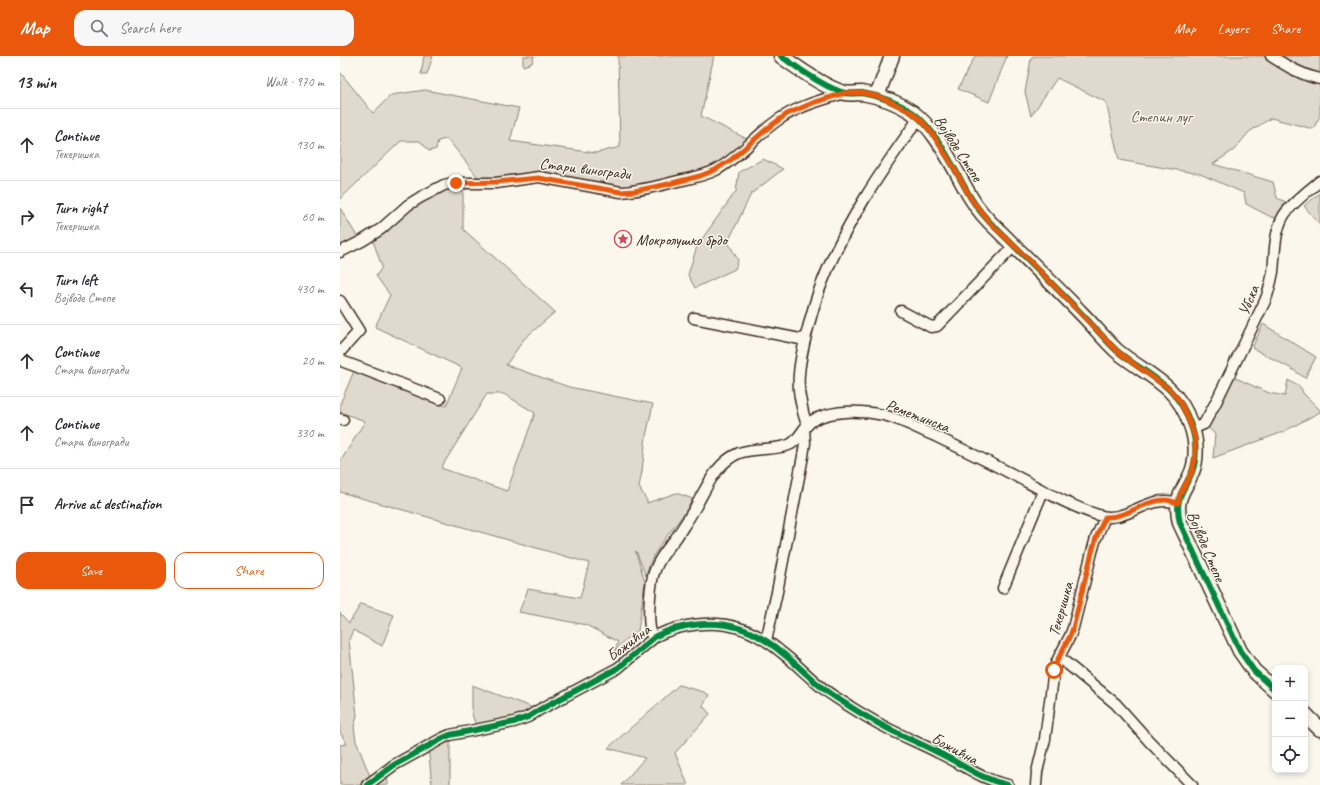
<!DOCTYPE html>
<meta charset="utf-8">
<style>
:root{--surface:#fff;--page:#f7f7f7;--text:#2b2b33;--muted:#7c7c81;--line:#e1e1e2;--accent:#ea580c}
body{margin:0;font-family:Caveat,sans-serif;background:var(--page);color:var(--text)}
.controls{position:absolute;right:12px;bottom:12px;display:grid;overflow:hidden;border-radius:8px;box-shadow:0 2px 6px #0003}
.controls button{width:36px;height:36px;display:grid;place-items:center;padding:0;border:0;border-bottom:1px solid var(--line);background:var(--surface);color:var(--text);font:20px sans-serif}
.stop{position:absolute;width:12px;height:12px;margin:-9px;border:3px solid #ea580c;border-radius:50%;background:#fff}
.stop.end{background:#ea580c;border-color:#fff;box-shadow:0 1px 4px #0008}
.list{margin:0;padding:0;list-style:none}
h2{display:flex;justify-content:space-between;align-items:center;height:52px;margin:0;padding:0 16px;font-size:17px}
h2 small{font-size:13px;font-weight:400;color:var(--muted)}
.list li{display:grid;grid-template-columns:26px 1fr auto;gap:12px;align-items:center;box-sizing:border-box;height:72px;padding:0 16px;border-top:1px solid var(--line)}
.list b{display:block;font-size:15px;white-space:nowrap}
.list p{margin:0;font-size:13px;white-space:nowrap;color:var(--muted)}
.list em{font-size:13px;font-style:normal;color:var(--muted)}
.actions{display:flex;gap:8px;padding:12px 16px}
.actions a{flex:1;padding:9px 0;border:1px solid var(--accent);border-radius:12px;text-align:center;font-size:14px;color:var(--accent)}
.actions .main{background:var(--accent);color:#fff}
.icon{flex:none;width:22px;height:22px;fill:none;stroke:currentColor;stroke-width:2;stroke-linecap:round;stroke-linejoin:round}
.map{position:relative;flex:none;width:980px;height:729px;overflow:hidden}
header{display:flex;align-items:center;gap:24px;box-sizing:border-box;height:56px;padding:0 20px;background:var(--accent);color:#fff}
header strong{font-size:19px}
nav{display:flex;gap:22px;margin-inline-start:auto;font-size:14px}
.search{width:280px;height:36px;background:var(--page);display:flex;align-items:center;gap:10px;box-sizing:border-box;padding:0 14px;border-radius:12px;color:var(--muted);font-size:15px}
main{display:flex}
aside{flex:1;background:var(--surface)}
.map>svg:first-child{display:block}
.green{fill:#dfd9ce;stroke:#8d8276;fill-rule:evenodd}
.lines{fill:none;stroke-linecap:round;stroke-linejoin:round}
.street-casing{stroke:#3b2a1e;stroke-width:13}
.secondary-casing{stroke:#3b2a1e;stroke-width:17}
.street{stroke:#fbf7ec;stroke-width:10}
.secondary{stroke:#fbf7ec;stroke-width:14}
.cycleway-casing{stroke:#fbf7ec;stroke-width:8}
.cycleway{stroke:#00873e;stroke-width:6}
.route{stroke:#ea580c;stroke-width:5}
.labels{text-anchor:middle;stroke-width:3;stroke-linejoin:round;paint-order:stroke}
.park-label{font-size:16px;fill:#64564a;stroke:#fbf7ec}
.street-label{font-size:16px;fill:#3b2a1e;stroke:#fbf7ec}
.poi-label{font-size:16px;fill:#3b2a1e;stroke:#fbf7ec;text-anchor:start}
</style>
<header>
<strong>Map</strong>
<div class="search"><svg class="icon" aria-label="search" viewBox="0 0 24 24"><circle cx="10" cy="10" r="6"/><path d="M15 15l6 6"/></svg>Search here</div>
<nav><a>Map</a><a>Layers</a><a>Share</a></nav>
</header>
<main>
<aside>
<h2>13 min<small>Walk · 970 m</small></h2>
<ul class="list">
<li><svg class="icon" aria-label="ahead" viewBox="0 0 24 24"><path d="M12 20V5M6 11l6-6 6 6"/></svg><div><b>Continue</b><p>Текеришка</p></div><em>130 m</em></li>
<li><svg class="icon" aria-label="right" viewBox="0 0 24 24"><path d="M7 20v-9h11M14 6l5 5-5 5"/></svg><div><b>Turn right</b><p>Текеришка</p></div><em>60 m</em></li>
<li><svg class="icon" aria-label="left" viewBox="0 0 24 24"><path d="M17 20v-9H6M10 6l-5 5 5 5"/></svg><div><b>Turn left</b><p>Војводе Степе</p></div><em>430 m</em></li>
<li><svg class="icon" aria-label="ahead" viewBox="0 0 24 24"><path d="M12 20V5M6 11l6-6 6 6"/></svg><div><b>Continue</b><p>Стари виногради</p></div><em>20 m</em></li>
<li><svg class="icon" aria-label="ahead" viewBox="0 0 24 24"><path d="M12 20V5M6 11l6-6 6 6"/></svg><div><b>Continue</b><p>Стари виногради</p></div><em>330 m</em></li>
<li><svg class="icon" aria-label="arrive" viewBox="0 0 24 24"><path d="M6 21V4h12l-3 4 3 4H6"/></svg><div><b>Arrive at destination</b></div></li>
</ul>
<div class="actions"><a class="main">Save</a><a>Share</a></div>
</aside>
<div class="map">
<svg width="980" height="729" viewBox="0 0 980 729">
<rect width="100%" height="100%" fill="#fbf7ec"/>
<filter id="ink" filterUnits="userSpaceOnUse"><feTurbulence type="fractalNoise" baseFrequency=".025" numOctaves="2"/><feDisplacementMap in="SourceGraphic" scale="8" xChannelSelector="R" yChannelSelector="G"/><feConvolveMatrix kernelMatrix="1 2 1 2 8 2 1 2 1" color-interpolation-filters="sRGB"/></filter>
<g filter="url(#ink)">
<!-- green -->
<path class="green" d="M 84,0 L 93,0 L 87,18 L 81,18 Z
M 183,0 L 194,0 L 192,7 L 183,10 Z
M 278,0 L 374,0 L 361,60 L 411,85 L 376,111 L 283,139 L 217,125 L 141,125 L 110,86 L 106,83 L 98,85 L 96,93 L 89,95 L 80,85 L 61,85 L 0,143 L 0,16 L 33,57 L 51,39 L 85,34 L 179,52 L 170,85 L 256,97 L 280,91 Z
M 635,0 L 667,0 L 649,46 L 618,33 Z
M 693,0 L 980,0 L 980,60 L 973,73 L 931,62 L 909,76 L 894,94 L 873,108 L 933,126 L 937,142 L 946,146 L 936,162 L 931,161 L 906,148 L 904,137 L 860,118 L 779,104 L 766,46 L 717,22 L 691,60 L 685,36 L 691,3 Z
M 423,103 L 443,113 L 411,138 L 388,186 L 398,204 L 395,213 L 355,232 L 348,219 L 357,190 L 396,135 L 399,116 Z
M 104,132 L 123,135 L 123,173 L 215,256 L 184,283 L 166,309 L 229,331 L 313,348 L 306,380 L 302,415 L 299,431 L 307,445 L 307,447 L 336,437 L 353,443 C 339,470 312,490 306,520 L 296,495 L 296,497 L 305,526 L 298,575 C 288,581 280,588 273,598 L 278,586 L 246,569 L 179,556 L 188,533 L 240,542 L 249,507 L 0,436 L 0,403 L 2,403 L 25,365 L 0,356 L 0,348 L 14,315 L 106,350 L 122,312 L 35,271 L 50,239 L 36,220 L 42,211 L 31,179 L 83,143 ZM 147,338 L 164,338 L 195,357 L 167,435 L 101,412 Z
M 980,137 L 980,169 L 964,150 Z
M 0,152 L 18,182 L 0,192 Z
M 923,268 L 976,301 L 965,322 L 952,313 L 912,292 Z
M 889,319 L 929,337 L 945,340 L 948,324 L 961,332 L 963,337 L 980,354 L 980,356 L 943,376 L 873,402 L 875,378 L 864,368 Z
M 21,548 L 54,559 L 42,590 L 13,574 L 9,584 L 17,660 L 14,671 L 16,685 L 32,725 L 47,714 L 48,729 L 0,729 L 0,689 L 7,688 L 0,676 L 0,557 L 9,567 Z
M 132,629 L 199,654 L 137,673 L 132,658 Z
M 339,629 L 364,636 L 369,639 L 363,650 L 370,658 L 335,697 L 348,729 L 281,729 L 305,702 L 268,692 Z
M 110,679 L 110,729 L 92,729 L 88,690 Z"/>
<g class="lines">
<defs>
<path id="street" d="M 931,0 C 947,10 961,19 980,23
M 0,196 L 22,185 L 41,173 L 68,149 L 81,141 L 104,129 L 113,127 L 156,127 L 199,121 L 281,136 C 300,135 319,130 338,125 C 351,122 364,120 376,114 C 400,101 416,79 438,64 C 458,50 482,44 505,37
M 0,245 L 19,275 L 0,296
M 561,255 L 591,271 L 597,270 L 674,190
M 354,262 L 465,284
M 0,302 L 4,306 L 15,310 L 100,343
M 0,363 L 3,364
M 468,368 C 464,363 463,357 462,351 C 456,329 459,310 464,288 C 469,267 474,247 482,227 C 505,167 542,114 579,62
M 852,373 L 864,368 L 876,346 L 925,245 C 929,236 931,226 933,216 C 935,197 934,176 944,159 C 953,146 968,135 980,125
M 663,532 L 703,435
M 313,582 C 311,579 310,576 310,572 C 308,559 310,525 315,514 C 319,502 328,492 336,482 C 343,471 350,461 356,450 C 368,429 376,407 399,397 C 415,391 437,395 451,388 C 461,382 464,368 475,363 C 495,354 522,354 543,359 C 561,363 578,373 595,380 C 620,392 645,404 670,417 C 699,432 727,449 758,459 C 787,469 806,437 838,447
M 426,585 L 437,536 L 463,400 L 465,387 L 464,373
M 719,601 L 776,648 L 809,685 L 852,729
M 27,729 L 54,709 L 103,682 L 110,679 L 174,666 L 188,661 L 199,654 L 278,612 L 316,580 C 340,568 373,564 399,572 C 413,576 431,587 441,596 C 460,610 475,629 495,641 C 512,652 529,663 547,672 C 564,681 582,688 599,697 C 624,709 640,723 668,729
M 696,729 L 697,716 L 705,683 L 714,614 L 717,605 L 730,580 L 733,572 L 752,496 L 756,482 L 765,461"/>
<path id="secondary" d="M 441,0 C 456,11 487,33 505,37 C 510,38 516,37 522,37 C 539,40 557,46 572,56 C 598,75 615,115 631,142 C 638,154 648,165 659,175 C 687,203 715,230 742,258 C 754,270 765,284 777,295 C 806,319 837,328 850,367 C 856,381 858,401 852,416 C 843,437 834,441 840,467 L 900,595 L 914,615 L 935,634
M 537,40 L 552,0
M 965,658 L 980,673"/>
</defs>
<!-- street casing -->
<use href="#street" class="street-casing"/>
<!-- secondary casing -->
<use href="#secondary" class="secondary-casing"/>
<!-- street -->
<use href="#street" class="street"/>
<!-- secondary -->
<use href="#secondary" class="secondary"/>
<defs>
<path id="cycleway" d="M 441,0 C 456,11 487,33 505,37 C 510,38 516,37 522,37 C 539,40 557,46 572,56 C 598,75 615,115 631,142 C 638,154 648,165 659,175 C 687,203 715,230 742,258 C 754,270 765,284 777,295 C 806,319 837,328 850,367 C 856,381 858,401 852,416 C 843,437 834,441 840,467 L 900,595 L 914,615 L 935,634
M 27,729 L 54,709 L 103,682 L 110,679 L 174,666 L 188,661 L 199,654 L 278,612 L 316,580 C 340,568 373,564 399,572 C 413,576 431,587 441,596 C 460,610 475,629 495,641 C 512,652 529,663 547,672 C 564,681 582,688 599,697 C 624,709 640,723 668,729"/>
</defs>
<!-- cycleway casing -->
<use href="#cycleway" class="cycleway-casing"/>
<!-- cycleway -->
<use href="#cycleway" class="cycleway"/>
</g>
</g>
<g class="lines" filter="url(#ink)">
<!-- route -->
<path class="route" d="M 116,127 L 156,126 L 198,122 L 281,136 L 294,135 L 324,129 L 360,120 L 375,114 L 392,103 L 429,71 L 447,58 L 475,46 L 505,37 L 522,37 L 537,40 L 547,44 L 571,56 L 582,65 L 592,77 L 613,110 L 631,143 L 650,167 L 688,203 L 777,295 L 798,311 L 828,332 L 839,344 L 846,358 L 852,373 L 855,383 L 855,400 L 852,416 L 840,438 L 838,447 C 834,446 830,444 825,444 C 804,444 787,462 765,461 L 756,482 L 752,496 L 733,572 L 730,580 L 717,605 L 714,614"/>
</g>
<!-- icons -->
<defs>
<symbol id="sight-ring" viewBox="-11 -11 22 22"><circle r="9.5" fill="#fbf7ec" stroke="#d1495b" stroke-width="1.5"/><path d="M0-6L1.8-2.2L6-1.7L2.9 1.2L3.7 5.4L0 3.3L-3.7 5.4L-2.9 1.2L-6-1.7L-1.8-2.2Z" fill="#d1495b"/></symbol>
</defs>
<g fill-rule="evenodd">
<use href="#sight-ring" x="273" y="173" width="20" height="20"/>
</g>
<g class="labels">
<!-- park labels -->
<g class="park-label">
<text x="821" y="66">Степин луг</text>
</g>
<!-- street labels -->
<g class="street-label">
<text transform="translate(619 92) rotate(57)" y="6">Војводе Степе</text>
<text transform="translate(245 112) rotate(7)" y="6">Стари виногради</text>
<text transform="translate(908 244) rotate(-68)" y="6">Убска</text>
<text transform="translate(578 359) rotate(21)" y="6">Реметинска</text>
<text transform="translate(867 490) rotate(67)" y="6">Војводе Степе</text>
<text transform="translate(720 553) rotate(-74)" y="6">Текеришка</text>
<text transform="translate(288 586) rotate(-37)" y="6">Божићна</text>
<text transform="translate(615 692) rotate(28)" y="6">Божићна</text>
</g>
<!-- poi labels -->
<g class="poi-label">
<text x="296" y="189">Мокролушко брдо</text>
</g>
</g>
</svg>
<div class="controls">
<button>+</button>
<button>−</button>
<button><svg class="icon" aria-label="locate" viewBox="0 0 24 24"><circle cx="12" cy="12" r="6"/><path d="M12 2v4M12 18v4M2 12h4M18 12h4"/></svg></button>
</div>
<div class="stop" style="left:714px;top:614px"></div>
<div class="stop end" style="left:116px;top:127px"></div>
</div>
</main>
